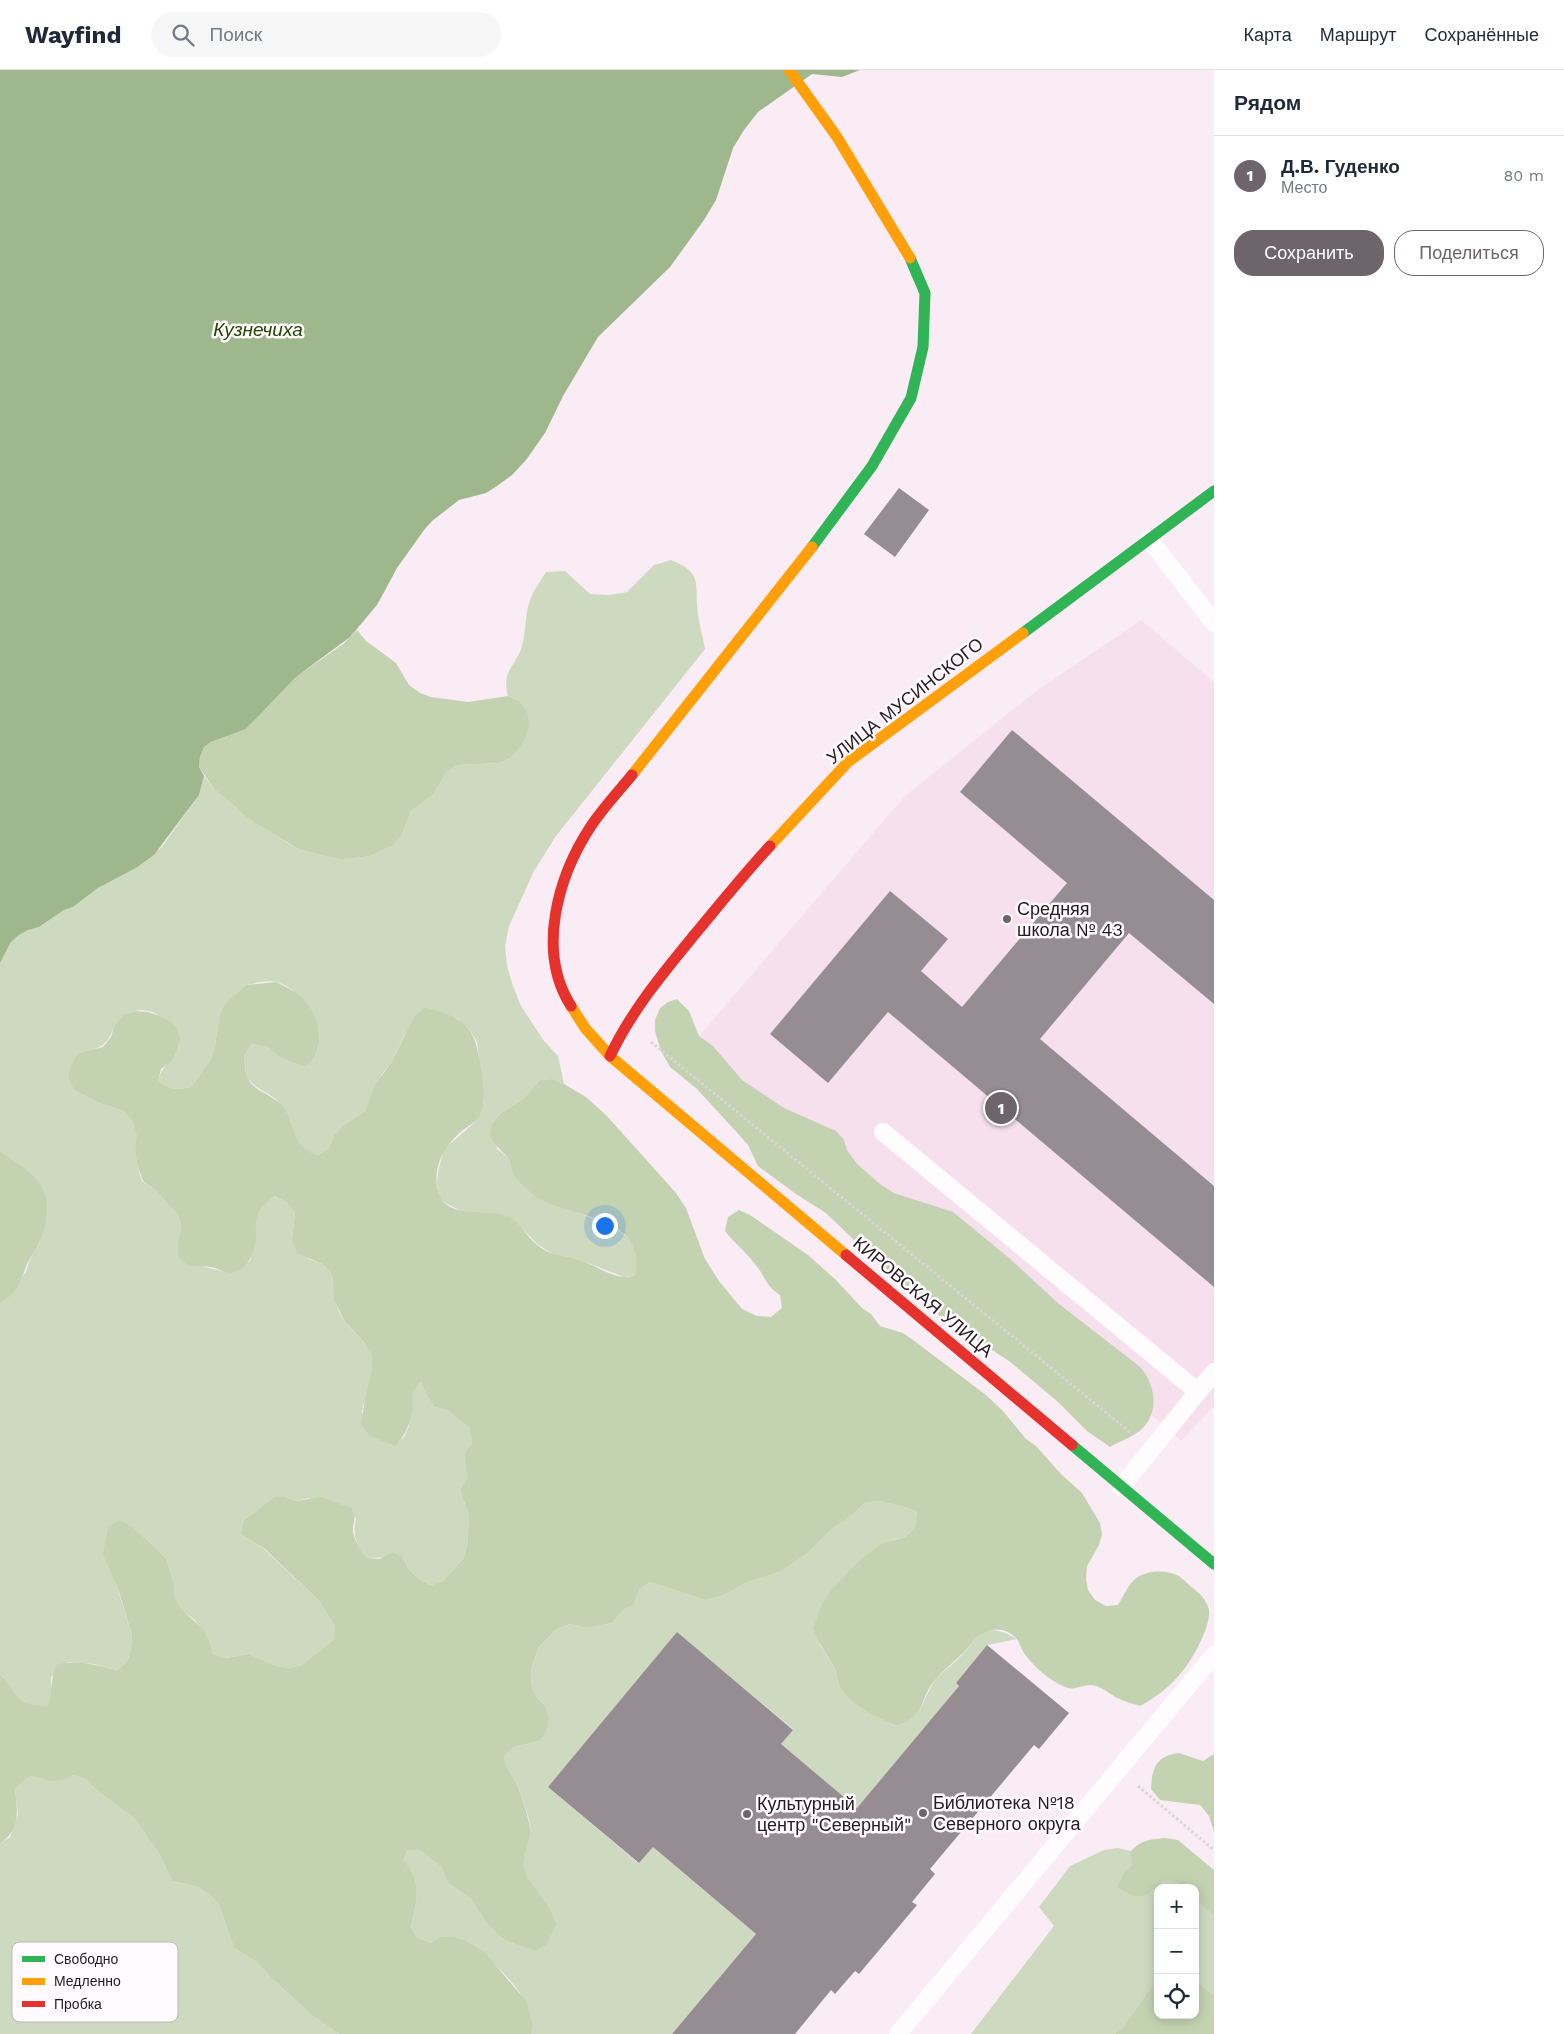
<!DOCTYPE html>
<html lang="ru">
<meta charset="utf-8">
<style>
:root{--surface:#fff;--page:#f6f6f7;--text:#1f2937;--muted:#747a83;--line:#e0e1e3;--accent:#6e656a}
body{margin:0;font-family:"Work Sans",sans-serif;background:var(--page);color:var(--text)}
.controls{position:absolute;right:15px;bottom:15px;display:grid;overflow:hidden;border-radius:10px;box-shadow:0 2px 12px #0003}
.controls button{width:45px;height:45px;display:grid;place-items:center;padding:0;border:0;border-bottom:1px solid var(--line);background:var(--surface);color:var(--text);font:25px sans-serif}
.you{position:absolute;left:604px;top:1155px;width:18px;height:18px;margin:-12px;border:4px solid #fff;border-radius:50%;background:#1a73e8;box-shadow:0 0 0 8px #1a73e833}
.badge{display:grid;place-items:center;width:32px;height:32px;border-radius:50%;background:var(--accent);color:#fff;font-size:16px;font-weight:700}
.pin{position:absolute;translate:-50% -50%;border:2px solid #fff;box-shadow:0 1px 5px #0006}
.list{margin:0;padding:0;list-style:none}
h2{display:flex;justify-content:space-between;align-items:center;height:65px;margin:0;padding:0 20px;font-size:21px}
h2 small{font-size:16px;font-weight:400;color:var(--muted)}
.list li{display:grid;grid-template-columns:32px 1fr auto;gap:15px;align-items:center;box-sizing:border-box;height:80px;padding:0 20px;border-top:1px solid var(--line)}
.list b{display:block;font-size:19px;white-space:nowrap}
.list p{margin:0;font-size:16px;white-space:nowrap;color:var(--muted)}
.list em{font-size:16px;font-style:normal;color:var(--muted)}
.actions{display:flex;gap:10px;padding:15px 20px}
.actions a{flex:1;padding:11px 0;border:1px solid var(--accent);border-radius:20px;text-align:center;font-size:18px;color:var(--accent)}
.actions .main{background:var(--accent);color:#fff}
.icon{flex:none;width:28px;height:28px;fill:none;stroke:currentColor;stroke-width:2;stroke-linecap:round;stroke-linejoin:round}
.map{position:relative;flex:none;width:1214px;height:1964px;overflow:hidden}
header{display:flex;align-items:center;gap:30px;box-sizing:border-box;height:70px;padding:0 25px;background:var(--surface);border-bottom:1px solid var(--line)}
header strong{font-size:24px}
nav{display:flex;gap:28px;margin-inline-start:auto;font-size:18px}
.search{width:350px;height:45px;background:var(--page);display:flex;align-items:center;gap:12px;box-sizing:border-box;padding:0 18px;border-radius:28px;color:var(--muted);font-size:19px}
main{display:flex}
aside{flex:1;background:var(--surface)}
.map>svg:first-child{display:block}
.built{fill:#f6e0ed}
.green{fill:#cddabf}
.forest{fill:#c3d3b2}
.water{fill:#9fb78c}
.building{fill:#968d93}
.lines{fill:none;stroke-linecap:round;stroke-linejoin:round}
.path{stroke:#dad6d8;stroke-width:3;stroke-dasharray:2.5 2.5;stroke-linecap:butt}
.lane{stroke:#fefcfd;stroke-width:18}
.fast{stroke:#30b455;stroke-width:11}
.slow{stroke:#ff9f0a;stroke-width:11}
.jam{stroke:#e5322d;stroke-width:11}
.poi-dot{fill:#6e656a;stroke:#fffafd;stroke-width:2}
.labels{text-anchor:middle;stroke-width:5;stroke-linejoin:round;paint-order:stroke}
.street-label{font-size:18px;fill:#231c20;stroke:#fffafd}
.poi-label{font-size:18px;fill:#231c20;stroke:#fffafd;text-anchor:start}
.water-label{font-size:19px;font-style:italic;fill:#244700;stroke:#fffafd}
.key{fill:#fffafd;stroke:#bdb7bb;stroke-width:1}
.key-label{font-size:14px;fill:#231c20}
</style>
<header>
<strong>Wayfind</strong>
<div class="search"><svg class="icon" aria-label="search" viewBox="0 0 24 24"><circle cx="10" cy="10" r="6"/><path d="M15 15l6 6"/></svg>Поиск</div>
<nav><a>Карта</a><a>Маршрут</a><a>Сохранённые</a></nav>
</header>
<main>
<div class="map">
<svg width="1214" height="1964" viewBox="0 0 1214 1964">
<rect width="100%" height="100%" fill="#f9ecf4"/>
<!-- built -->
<path class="built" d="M 1141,550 L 1214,612 L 1214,1336 L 1181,1371 L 1168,1358 L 695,971 L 905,726 L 1035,622 Z"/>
<!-- green -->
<path class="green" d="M 671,490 C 704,503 694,514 698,544 C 699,555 703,567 705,579 L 556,766 L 534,801 L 509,856 L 505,876 L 507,896 L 513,916 L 521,936 L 544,971 L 558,986 L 564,1014 L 552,1009 L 540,1010 L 523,1029 L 501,1043 L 492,1053 L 497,1079 L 508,1088 L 512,1101 L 522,1115 L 533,1125 L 612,1156 L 627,1167 L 636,1178 L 638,1192 L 635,1205 L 624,1207 L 583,1191 L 559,1187 L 538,1175 L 519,1155 L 459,1140 L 447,1134 L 439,1127 L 437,1114 L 438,1102 L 444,1079 L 474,1053 L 484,1032 L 477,972 L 470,960 L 458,949 L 425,937 L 404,966 L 392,991 L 382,1004 L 365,1041 L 343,1056 L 334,1065 L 329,1078 L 318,1085 L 306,1081 L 297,1073 L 292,1062 L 291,1051 L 276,1029 L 255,1016 L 247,1008 L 244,986 L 252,974 L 268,977 L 279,987 L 304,997 C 307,994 313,990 315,986 C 330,959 303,920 277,912 C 268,910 255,913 246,915 L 219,948 L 215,976 L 211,989 L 191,1017 C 176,1020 168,1020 158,1010 C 165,987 184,990 178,959 C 167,951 151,936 135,941 C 128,944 121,950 115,954 C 107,977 101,978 78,983 L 68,1007 L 74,1020 L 99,1033 L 124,1041 L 133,1052 L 138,1066 L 135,1080 L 137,1094 L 142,1111 L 154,1119 L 178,1145 L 181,1158 L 178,1172 L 188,1196 L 201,1196 L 229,1203 L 250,1191 L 256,1167 L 254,1156 L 257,1145 L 264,1134 L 273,1126 L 286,1132 L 295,1142 L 292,1170 L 309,1189 L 322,1194 L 332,1204 C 333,1221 334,1237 345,1252 C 353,1263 367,1271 372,1285 C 377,1298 365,1327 362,1342 L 395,1375 L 404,1367 L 409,1356 L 412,1321 L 421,1312 L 426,1325 L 435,1337 L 449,1341 L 471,1358 L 472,1373 L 464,1384 L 467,1407 L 460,1420 L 469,1446 L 467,1476 L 463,1489 L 443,1511 L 431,1515 L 420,1510 L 408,1498 L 403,1487 L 367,1488 C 356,1475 352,1466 356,1448 L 309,1428 L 297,1431 L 286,1427 L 274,1427 L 243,1451 L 241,1464 L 264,1479 L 320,1532 L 335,1557 L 333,1570 L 302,1595 L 289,1598 L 276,1596 L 249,1584 L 224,1588 L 213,1584 L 210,1572 L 195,1550 L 180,1539 L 175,1528 L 174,1513 L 166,1488 L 134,1458 L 114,1508 L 132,1565 L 131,1579 L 127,1592 L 117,1600 L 94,1594 L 68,1592 L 51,1607 L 51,1622 L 48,1635 C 15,1637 19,1623 0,1604 L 0,1232 L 26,1202 L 30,1189 L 39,1174 L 46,1149 L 47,1135 L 24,1098 L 0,1081 L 0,893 L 11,872 L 19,865 L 28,860 L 39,857 L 64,840 L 73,837 L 98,818 L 136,798 L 161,778 L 199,725 L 204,706 L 214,719 L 236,738 L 286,772 L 300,780 L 342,790 L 370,786 L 394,775 L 402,765 L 411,741 L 433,725 L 446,703 L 457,695 L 498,693 L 519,631 L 508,626 C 501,600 516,597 522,576 C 526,563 525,549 528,537 C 531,524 539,513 546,502 L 565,501 L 590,524 L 609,525 L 627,522 L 654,495 Z
M 879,1431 L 905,1437 L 917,1442 L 915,1457 L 905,1467 L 893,1470 L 860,1490 L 851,1500 L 820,1575 L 835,1599 L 838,1614 L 870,1642 L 895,1656 C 924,1647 920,1633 934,1612 C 939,1604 949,1598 956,1591 C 980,1568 981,1548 1017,1569 L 987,1575 L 956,1613 L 959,1616 L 857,1738 L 781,1674 L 793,1659 L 677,1563 L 548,1717 L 638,1793 L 653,1777 L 756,1864 L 672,1964 L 531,1964 C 532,1950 526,1935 520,1923 C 514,1912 475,1874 464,1870 C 452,1866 440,1868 430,1873 L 417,1869 L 411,1858 C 416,1831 424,1815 404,1792 L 407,1780 L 420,1780 L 442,1798 L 447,1812 L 471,1829 L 487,1854 L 497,1864 L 509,1872 L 535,1881 L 543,1829 C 534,1820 521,1803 524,1788 C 526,1777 532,1766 530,1754 C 529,1747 521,1724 518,1717 C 512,1704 506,1702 504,1686 L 514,1677 L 539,1671 L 545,1636 L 537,1628 L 532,1617 L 531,1602 L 538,1578 L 557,1559 L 570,1554 L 587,1558 L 612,1553 L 622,1541 L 634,1534 L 640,1519 L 650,1512 L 705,1530 L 718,1527 L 732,1521 L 745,1513 L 782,1501 L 808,1483 L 835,1456 L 846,1450 L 865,1433 Z
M 36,1705 C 51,1710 58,1711 73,1705 L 86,1709 L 95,1719 L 135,1749 L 160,1785 L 172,1811 L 198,1817 L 210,1825 L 219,1835 L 234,1878 L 257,1892 L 269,1906 L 313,1946 L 339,1964 L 0,1964 L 0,1774 L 10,1767 L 18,1744 L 15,1720 L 23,1709 Z
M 1118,1778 L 1131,1781 L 1133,1795 L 1122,1805 L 1117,1817 L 1154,1821 L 1163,1811 L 1176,1812 L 1183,1818 L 1158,1818 L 1158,1908 L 1124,1956 L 1115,1964 L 971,1964 L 1054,1856 L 1039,1837 L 1070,1796 L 1104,1780 Z
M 1195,1829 L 1214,1846 L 1214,1926 L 1195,1909 Z"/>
<!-- forest -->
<path class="forest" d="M 357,560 L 366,571 L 396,593 L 409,615 L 420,623 L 431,627 L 468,632 L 508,626 L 519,631 L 527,641 L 529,654 L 526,667 L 520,677 L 511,687 L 498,693 L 457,695 L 446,703 L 433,725 L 411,741 L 402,765 L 394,775 L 370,786 L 342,790 L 300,780 L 248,748 L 214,719 L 199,697 L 200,687 L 204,677 L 211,672 L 246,659 L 296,607 L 343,574 Z
M 276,912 C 284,916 296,921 302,928 C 316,941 325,968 315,986 C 313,990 308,994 304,997 L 279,987 L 268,977 L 252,974 L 244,986 C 245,992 245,1003 248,1009 C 255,1022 275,1025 284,1038 C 298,1058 289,1076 318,1085 L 329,1078 L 334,1065 L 343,1056 L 365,1041 L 375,1015 L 392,991 L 414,947 L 425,937 C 471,950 475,958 482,1005 C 483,1016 486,1031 481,1042 C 478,1051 470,1055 463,1060 C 446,1074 434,1093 437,1116 C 442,1152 483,1137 507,1146 C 519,1150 526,1166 536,1174 C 552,1188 568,1185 585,1192 C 597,1197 611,1206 624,1207 C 628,1207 632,1206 635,1205 C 649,1143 565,1149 532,1124 C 524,1118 516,1109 512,1101 C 510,1096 510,1090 507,1087 C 499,1078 496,1076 490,1066 L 492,1053 L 501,1043 L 523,1029 L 540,1010 L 552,1009 L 564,1014 L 586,1027 L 606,1045 L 676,1123 L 686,1138 L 705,1189 L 719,1211 L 742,1239 L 757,1246 L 771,1247 L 782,1238 L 780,1225 C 764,1214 766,1207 755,1194 C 746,1182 734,1173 725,1161 L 728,1147 L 739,1140 L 750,1145 L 808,1185 L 836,1210 L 862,1238 L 871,1244 L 880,1256 L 903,1263 L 913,1270 L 986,1325 L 1003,1341 L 1026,1369 L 1036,1376 L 1061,1404 L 1082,1423 L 1100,1453 L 1102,1464 L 1099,1475 L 1087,1496 L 1086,1509 L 1088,1520 L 1095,1530 L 1106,1536 L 1118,1535 C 1123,1527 1128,1515 1135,1509 C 1146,1500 1166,1499 1179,1506 C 1183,1509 1187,1513 1190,1516 C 1199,1522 1207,1530 1209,1540 C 1210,1548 1206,1559 1203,1566 C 1190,1597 1170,1620 1140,1636 C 1131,1633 1123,1631 1115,1627 C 1108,1622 1100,1616 1091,1615 C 1082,1615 1074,1621 1065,1617 C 1050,1611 1033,1596 1024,1583 C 1021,1579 1020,1573 1017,1569 C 1002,1553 983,1559 971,1574 C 961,1587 947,1596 936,1609 C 918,1628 928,1646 896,1656 C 876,1646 850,1636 839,1615 C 836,1609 837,1602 834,1597 C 826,1584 819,1573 813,1559 L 822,1534 L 832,1519 L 860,1490 L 881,1474 L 905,1467 L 915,1457 L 917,1442 L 905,1437 L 879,1431 L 865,1433 L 846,1450 L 835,1456 L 808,1483 L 782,1501 L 745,1513 L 732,1521 L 718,1527 L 705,1530 L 650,1512 L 640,1519 L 634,1534 L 622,1541 L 612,1553 L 587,1558 L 570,1554 L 557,1559 L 538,1578 L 531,1601 L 532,1617 L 537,1628 L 545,1636 L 548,1647 L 547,1660 L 539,1671 L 514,1677 L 504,1686 C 506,1701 512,1704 518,1717 C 521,1724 529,1749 530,1757 C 532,1772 520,1787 525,1801 C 529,1813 537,1820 544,1830 C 549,1837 553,1845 556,1854 L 546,1875 L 535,1881 L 509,1872 L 497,1864 L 487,1854 L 471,1829 L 447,1812 L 442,1798 L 420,1780 L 407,1780 L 404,1791 C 424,1815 416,1830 411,1858 L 417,1868 L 430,1873 L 441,1867 L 453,1867 L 465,1870 L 485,1883 L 527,1932 L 532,1954 L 531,1964 L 339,1964 L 313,1946 L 269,1906 L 257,1892 L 234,1878 L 219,1835 L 210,1825 L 198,1817 L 172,1811 L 160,1785 L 135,1749 L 95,1719 L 86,1709 L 73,1705 C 70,1706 66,1709 62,1710 C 39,1715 35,1693 15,1720 C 18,1743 20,1760 0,1774 L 0,1604 C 19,1623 15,1637 48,1635 C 52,1622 51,1608 56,1595 C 77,1589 96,1595 117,1600 L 127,1592 L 131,1579 L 132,1565 L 119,1522 L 103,1484 L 108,1457 L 119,1450 L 134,1458 L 166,1488 L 174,1513 L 175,1528 L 181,1539 L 202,1558 L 210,1572 L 213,1584 L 225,1588 L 249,1584 L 276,1596 L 289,1598 L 302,1595 L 333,1570 L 335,1557 L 320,1532 L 265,1479 L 241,1464 L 243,1451 L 274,1427 L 286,1427 L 297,1431 L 321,1427 L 351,1438 C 358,1453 352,1450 353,1462 C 355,1472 361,1481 367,1488 L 380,1489 L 392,1482 L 403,1487 L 408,1498 L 420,1510 L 431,1515 L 443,1511 L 463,1489 L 467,1476 L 469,1446 L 460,1420 L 467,1407 L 464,1384 L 472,1373 L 470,1358 L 449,1341 L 435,1337 L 426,1325 L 421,1312 L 413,1321 C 413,1343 411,1360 395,1376 L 370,1366 L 361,1355 L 365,1329 L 372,1300 L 372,1285 L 364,1272 L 345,1252 L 334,1230 L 332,1204 L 322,1194 L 297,1183 L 292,1170 L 295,1142 L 286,1132 L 274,1126 C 267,1132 260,1138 257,1147 C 254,1155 257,1161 256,1169 C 254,1184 247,1202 230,1203 C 225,1203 220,1200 215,1198 C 206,1196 197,1196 188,1196 L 178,1186 L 178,1172 L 181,1158 L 178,1145 L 154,1119 L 143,1111 L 137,1094 L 135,1080 L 137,1066 L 133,1052 L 124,1041 L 99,1033 L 74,1020 L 68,1008 L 71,995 L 78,983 L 103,977 L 111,967 L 115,954 L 124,945 L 136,941 L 148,942 L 160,946 L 170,951 L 178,959 L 180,970 L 177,981 L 171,992 L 161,999 L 158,1010 C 168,1020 177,1020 191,1017 L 211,989 L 215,976 L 219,948 L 225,934 L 246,915 Z
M 677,929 L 689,941 L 699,966 L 713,976 L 742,1010 L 784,1038 L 836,1061 L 844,1070 L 847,1080 L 857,1094 L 880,1114 L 894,1123 L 953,1142 L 1008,1187 L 1059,1234 L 1139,1296 C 1154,1311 1160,1339 1144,1357 C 1136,1366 1120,1371 1110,1377 L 1087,1361 L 1058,1332 L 1009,1291 L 937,1244 L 890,1205 L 826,1143 L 796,1124 L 758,1096 L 748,1075 L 741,1067 L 697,1019 L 670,997 L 661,981 L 655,961 L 655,950 L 660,938 L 668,932 Z
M 0,1081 C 13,1090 36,1104 43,1119 C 51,1135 46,1160 38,1175 C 36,1180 33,1184 30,1188 C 20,1208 22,1219 2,1232 L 0,1232 Z
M 1179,1683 L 1203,1691 L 1214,1684 L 1214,1762 L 1209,1746 L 1200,1735 L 1160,1730 L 1151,1719 C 1152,1698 1156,1686 1179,1683 Z
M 1165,1768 L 1178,1770 L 1214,1800 L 1214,1846 L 1195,1829 L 1195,1818 L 1183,1818 L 1176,1812 L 1163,1811 C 1146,1830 1137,1830 1117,1817 L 1122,1805 L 1132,1795 L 1131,1781 C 1141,1770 1151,1769 1165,1768 Z
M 1157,1909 L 1158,1945 L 1195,1945 L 1195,1909 L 1214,1926 L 1214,1964 L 1115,1964 L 1124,1956 Z"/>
<!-- water -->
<path class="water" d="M 0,0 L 860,0 L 842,7 L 812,4 L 758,42 L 744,60 L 733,78 L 716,130 L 704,150 L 670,197 L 598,267 L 563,326 L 545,363 L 526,390 L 512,405 L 497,416 L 486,423 L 459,430 L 432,451 L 424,460 L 397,498 L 377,535 L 350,567 L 296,607 L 246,659 L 211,672 L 204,677 L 200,687 L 199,697 L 204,706 L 199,725 L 154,785 L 136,798 L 98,818 L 73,837 L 64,840 L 39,857 L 28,860 L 19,865 L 11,872 L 0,893 Z"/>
<!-- building -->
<path class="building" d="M 899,418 L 929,440 L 895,487 L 864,464 Z
M 1012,660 L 1214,830 L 1214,934 L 1129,863 L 1040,969 L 1214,1116 L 1214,1217 L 888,942 L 828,1013 L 770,964 L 890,821 L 948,869 L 921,901 L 962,937 L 1067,813 L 960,722 Z
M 677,1562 L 793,1660 L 781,1674 L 857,1738 L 959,1616 L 956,1613 L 987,1575 L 1069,1643 L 1039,1679 L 1034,1675 L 930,1799 L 935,1804 L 912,1832 L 917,1835 L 859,1904 L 855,1901 L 835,1924 L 831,1920 L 795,1964 L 672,1964 L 756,1864 L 653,1777 L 639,1793 L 548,1717 Z"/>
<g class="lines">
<!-- path -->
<path class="path" d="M 651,972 L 1131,1363
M 1138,1716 L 1214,1780"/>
<!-- lane -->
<path class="lane" d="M 1149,469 L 1214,553
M 883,1062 L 1198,1322
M 1121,1417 L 1214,1302
M 898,1964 L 1214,1585"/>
<!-- fast -->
<path class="fast" d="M 812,477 L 872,396 L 911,328 L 923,277 L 925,223 L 910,188
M 1023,563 L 1214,421
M 1072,1375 L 1214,1494"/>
<!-- slow -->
<path class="slow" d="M 789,0 L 837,67 L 910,188
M 632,705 L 812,477
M 770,776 L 848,692 L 1023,563
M 571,936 L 585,958 L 610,986 L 846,1185"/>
<!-- jam -->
<path class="jam" d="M 571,936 C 536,881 558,806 591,756 C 603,738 618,722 632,705
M 610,986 C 632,940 663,903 695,864 C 720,834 744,804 770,776
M 846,1185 L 1072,1375"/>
</g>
<!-- markers -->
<g class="poi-dot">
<circle cx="1007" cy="849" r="5"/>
<circle cx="923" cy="1743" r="5"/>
<circle cx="747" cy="1744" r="5"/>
</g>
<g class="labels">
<!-- street labels -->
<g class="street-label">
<text transform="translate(905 631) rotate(-38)" y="6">УЛИЦА МУСИНСКОГО</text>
<text transform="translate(923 1227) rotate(40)" y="6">КИРОВСКАЯ УЛИЦА</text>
</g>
<!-- poi labels -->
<g class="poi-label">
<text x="1017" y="845">Средняя<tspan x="1017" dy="21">школа № 43</tspan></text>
<text x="933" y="1739">Библиотека №18<tspan x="933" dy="21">Северного округа</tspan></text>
<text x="757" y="1740">Культурный<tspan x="757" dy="21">центр "Северный"</tspan></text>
</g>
<!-- water labels -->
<g class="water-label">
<text x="258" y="266">Кузнечиха</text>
</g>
</g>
<!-- legend -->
<rect x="12" y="1872" width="166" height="80" rx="8" class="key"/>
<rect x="22" y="1886" width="23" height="6" fill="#30b455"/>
<rect x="22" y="1908" width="23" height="7" fill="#ff9f0a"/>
<rect x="22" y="1931" width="23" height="6" fill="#e5322d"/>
<g class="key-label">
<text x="54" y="1894">Свободно</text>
<text x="54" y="1916">Медленно</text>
<text x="54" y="1939">Пробка</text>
</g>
</svg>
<div class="controls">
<button>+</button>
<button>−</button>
<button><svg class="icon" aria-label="locate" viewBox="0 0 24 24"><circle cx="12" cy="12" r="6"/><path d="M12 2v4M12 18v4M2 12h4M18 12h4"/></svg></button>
</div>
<div class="you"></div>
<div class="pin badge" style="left:1001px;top:1038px">1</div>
</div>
<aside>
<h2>Рядом<small></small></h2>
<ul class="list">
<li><span class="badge">1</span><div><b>Д.В. Гуденко</b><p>Место</p></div><em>80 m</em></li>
</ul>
<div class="actions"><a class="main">Сохранить</a><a>Поделиться</a></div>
</aside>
</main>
